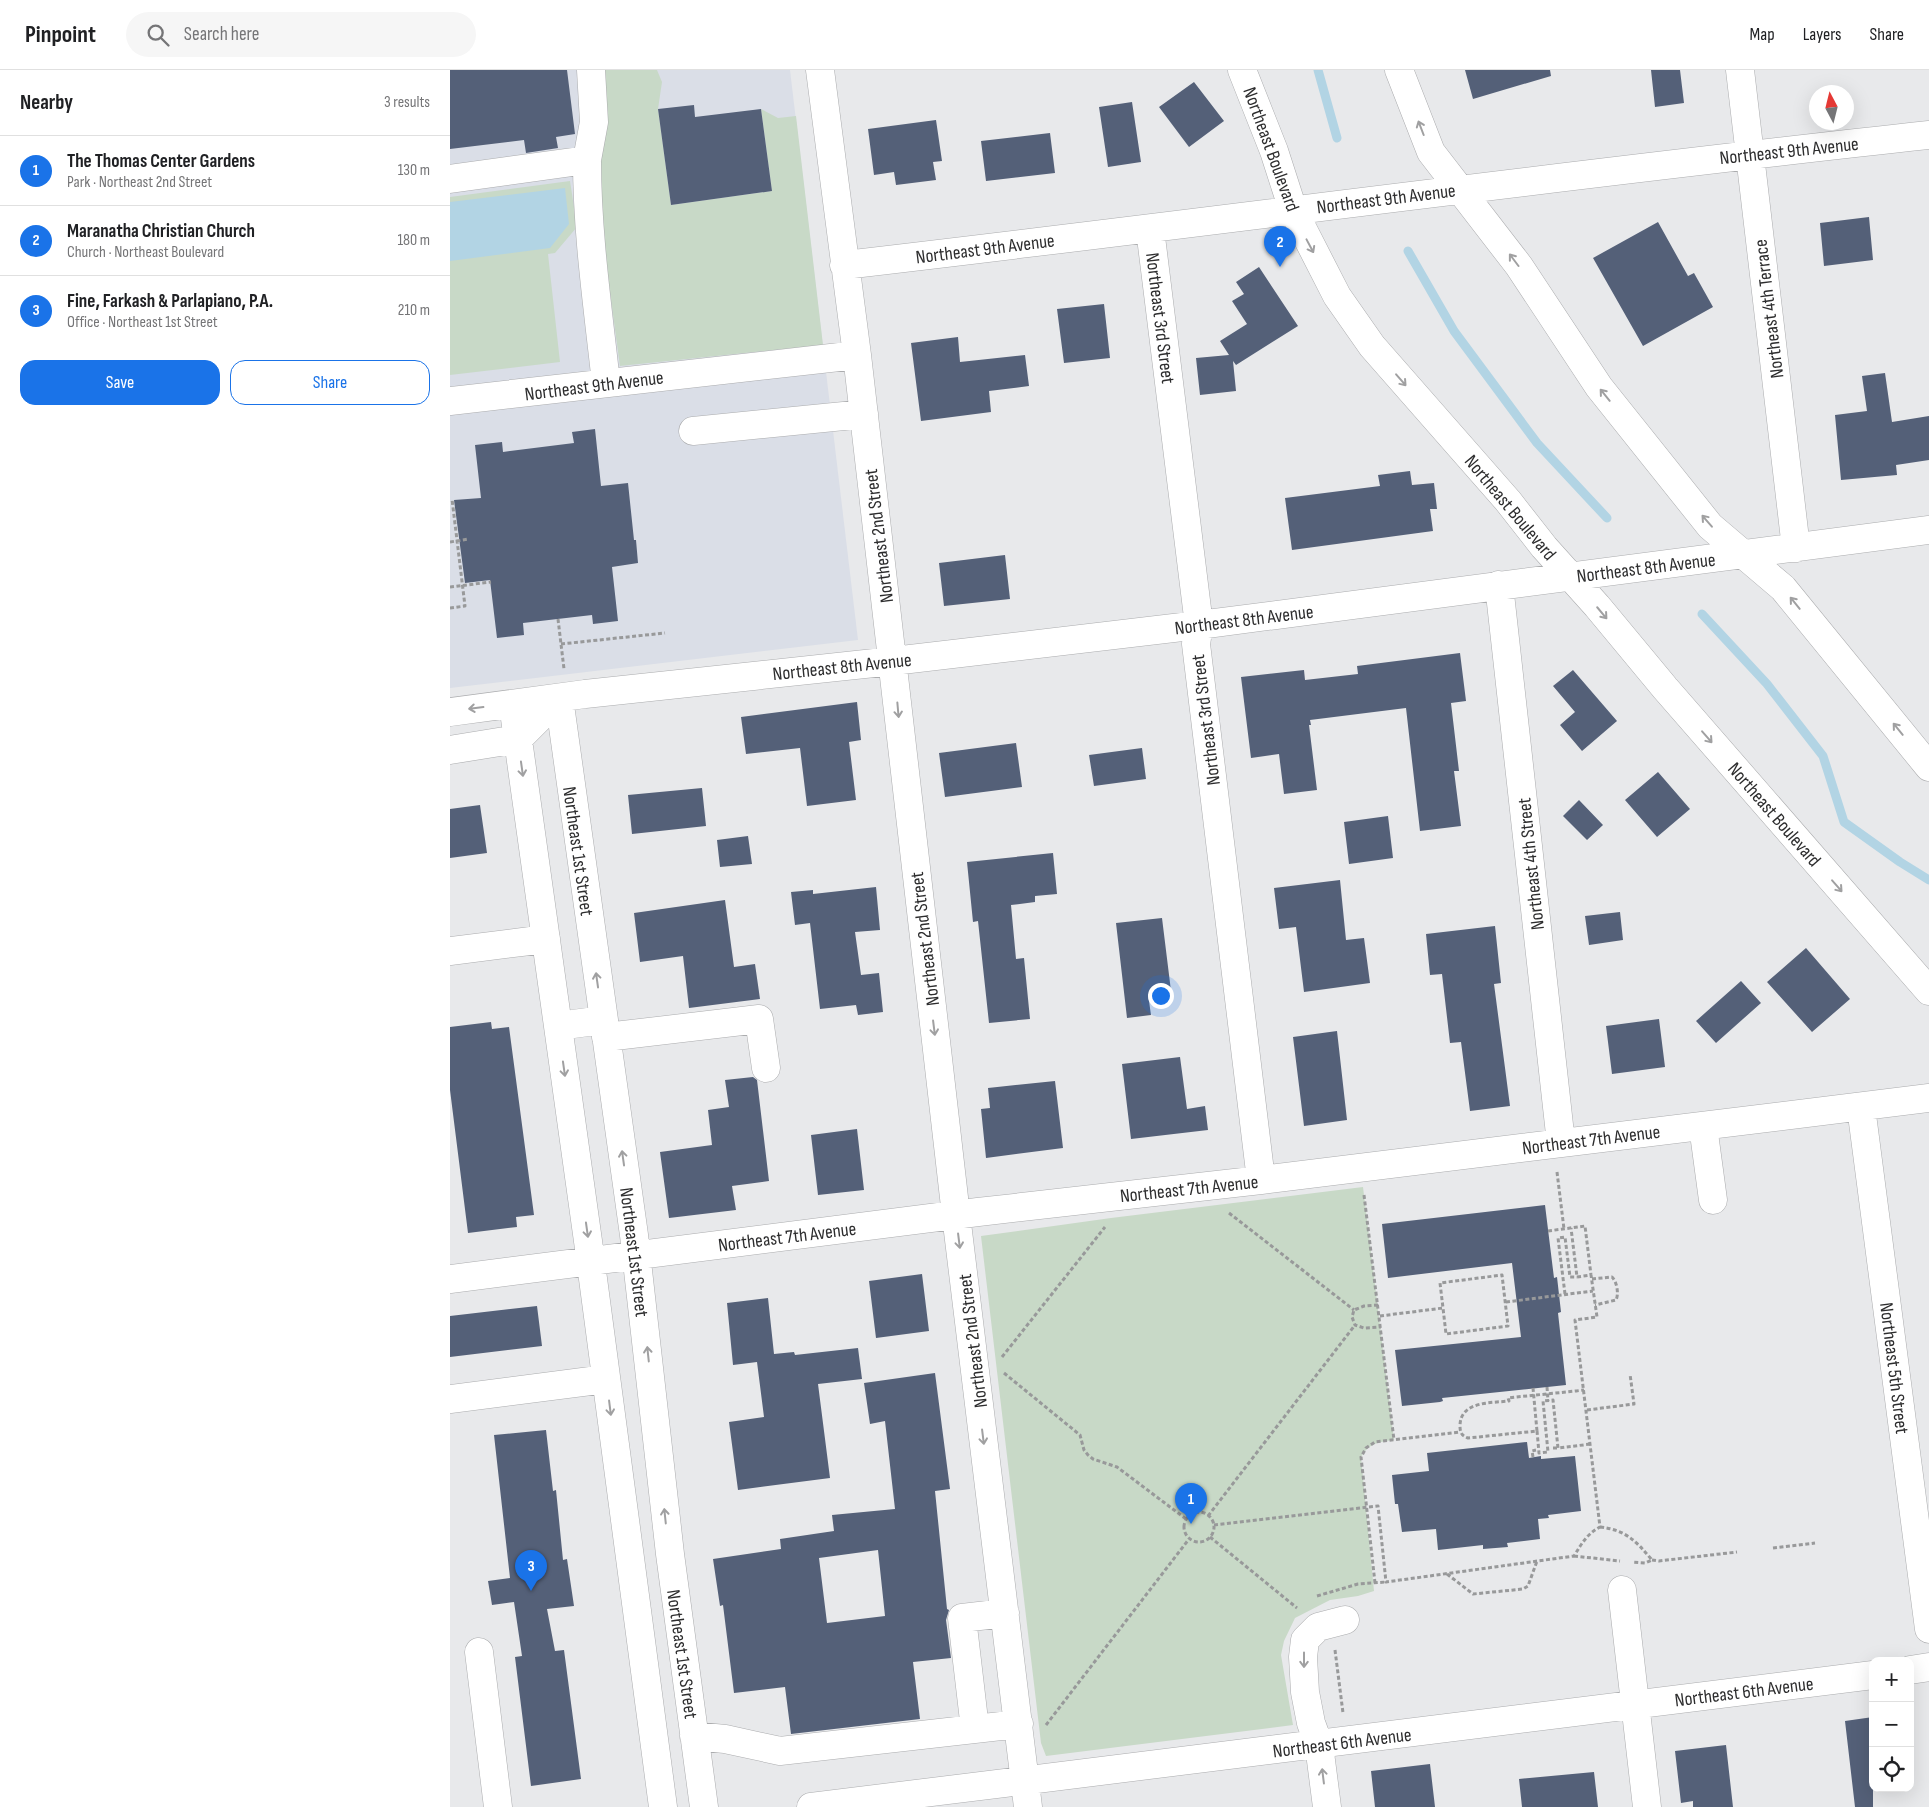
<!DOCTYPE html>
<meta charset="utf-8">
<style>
:root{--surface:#fff;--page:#f6f6f6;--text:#202124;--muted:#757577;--line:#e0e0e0;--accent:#1a73e8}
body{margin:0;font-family:"Sofia Sans Condensed",sans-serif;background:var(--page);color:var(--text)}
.controls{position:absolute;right:15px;bottom:15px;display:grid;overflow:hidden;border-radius:10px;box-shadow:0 5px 20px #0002}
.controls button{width:45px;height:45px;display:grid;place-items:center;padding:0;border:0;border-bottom:1px solid var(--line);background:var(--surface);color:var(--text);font:25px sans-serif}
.compass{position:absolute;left:1359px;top:15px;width:45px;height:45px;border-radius:50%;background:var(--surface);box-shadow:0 5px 20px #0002;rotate:353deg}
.you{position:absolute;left:710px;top:925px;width:18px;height:18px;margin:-12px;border:4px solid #fff;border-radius:50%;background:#1a73e8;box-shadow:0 0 0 8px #1a73e833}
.badge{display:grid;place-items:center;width:32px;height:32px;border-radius:50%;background:var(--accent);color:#fff;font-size:16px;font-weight:700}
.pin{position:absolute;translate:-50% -41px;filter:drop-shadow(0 1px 2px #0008)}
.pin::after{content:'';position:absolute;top:26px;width:18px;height:15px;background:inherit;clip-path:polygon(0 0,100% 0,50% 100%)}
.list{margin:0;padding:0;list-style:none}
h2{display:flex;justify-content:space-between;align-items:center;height:65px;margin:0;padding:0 20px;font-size:21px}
h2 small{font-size:16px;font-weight:400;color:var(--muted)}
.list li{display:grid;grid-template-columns:32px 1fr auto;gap:15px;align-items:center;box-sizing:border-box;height:70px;padding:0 20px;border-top:1px solid var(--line)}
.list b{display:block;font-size:19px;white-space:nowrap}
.list p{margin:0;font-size:16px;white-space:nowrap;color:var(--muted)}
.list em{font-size:16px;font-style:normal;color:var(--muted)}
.actions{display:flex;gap:10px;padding:15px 20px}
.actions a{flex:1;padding:11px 0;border:1px solid var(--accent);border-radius:15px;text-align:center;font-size:18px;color:var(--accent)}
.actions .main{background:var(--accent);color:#fff}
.icon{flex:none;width:28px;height:28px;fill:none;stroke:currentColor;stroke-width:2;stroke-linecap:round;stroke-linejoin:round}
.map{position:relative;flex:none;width:1479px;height:1737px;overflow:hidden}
header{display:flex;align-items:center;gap:30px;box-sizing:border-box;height:70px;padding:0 25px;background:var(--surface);border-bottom:1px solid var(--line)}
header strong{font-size:24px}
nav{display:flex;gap:28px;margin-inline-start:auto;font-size:18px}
.search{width:350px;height:45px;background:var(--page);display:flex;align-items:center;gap:12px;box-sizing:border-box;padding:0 18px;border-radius:28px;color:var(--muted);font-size:19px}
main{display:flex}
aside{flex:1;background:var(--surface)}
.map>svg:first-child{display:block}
.built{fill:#dadee7}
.green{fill:#c8d9c7}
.water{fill:#b2d4e4}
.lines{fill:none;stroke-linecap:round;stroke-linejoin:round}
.stream{stroke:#b2d4e4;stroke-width:9}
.building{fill:#546078;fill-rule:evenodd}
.minor-casing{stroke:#abacae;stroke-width:29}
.path{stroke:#98999a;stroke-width:3;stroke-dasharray:4 2.5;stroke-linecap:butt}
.minor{stroke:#fff;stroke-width:28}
.oneway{stroke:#a0a0a1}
.labels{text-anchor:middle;stroke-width:5;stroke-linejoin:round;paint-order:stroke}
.street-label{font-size:19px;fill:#2d2d2e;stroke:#fff}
</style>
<header>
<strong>Pinpoint</strong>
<div class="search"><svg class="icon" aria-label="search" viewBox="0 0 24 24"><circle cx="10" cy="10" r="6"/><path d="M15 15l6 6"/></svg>Search here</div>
<nav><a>Map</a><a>Layers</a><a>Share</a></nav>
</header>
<main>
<aside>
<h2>Nearby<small>3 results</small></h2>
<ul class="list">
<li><span class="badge">1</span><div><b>The Thomas Center Gardens</b><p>Park · Northeast 2nd Street</p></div><em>130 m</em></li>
<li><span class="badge">2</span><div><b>Maranatha Christian Church</b><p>Church · Northeast Boulevard</p></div><em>180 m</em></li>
<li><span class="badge">3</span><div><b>Fine, Farkash &amp; Parlapiano, P.A.</b><p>Office · Northeast 1st Street</p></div><em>210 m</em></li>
</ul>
<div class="actions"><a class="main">Save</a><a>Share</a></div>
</aside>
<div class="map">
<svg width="1479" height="1737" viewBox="0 0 1479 1737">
<rect width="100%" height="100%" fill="#e8e9eb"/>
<!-- built -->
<path class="built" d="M 0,0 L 340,0 L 408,570 L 0,618 Z"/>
<!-- green -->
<path class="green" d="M 152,0 L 207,0 L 212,12 L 208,39 L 221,135 L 322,121 L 311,39 L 328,48 L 346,46 L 373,275 L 170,296 L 146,120 Z
M 120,111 L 127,157 L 105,183 L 98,184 L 110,292 L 0,305 L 0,127 Z
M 913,1117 L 944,1370 C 929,1372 919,1373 911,1387 L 924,1521 L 908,1526 L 880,1530 L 845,1548 L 834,1571 L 831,1585 L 843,1655 L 596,1686 L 591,1673 L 531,1166 L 661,1148 Z"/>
<!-- water -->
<path class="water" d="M 115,118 L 119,154 L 100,178 L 0,191 L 0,132 Z"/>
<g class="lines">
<!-- stream -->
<path class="stream" d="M 868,0 L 887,68
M 958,181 L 1004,261 L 1087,373 L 1157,448
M 1252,544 L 1317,614 L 1373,686 L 1394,752 L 1450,792 L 1479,810"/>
</g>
<!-- building -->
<path class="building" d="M 0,0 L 117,0 L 125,64 L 106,67 L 108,78 L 76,83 L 74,70 L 0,79 Z
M 1015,0 L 1100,0 L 1101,6 L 1023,29 Z
M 1201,0 L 1230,0 L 1234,33 L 1205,37 Z
M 744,12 L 774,51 L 739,77 L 709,37 Z
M 682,32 L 691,92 L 658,97 L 649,37 Z
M 244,35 L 245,47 L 311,39 L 322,121 L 221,135 L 208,39 Z
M 486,50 L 492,91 L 483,92 L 486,110 L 446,115 L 444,102 L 424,105 L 418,59 Z
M 600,63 L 605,103 L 536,111 L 531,71 Z
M 1419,147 L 1423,190 L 1374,196 L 1370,153 Z
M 1208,152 L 1238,206 L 1244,203 L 1263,237 L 1193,276 L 1143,188 Z
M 809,197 L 848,256 L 786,295 L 783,291 L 786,321 L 750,325 L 746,288 L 779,285 L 770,271 L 797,254 L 782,231 L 794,224 L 786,212 Z
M 654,234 L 660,288 L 614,293 L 607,239 Z
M 508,267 L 510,292 L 575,285 L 579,316 L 539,321 L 541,342 L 471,351 L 461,273 Z
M 1435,303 L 1442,352 L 1479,346 L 1479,390 L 1446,395 L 1447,405 L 1391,410 L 1385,345 L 1417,341 L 1412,306 Z
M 145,359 L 151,416 L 178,413 L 184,470 L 186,470 L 188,493 L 162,497 L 168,551 L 143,554 L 142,545 L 73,553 L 74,565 L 47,568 L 40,510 L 15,513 L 4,430 L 31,428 L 25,375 L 52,372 L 53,382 L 124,373 L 122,362 Z
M 960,401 L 962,415 L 984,413 L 987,439 L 980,439 L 983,461 L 842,480 L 835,428 L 930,416 L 928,405 Z
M 555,485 L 560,529 L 494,536 L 489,493 Z
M 1010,583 L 1016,631 L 1001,633 L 1009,701 L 1004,701 L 1011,756 L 970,761 L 956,638 L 860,650 L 861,655 L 859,655 L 867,720 L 834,724 L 829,684 L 801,688 L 791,607 L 854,600 L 855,610 L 908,604 L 907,596 Z
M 1123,600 L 1167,651 L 1132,681 L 1110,655 L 1125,642 L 1103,616 Z
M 407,632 L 411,670 L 399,672 L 406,730 L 357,736 L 350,678 L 296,684 L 291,647 Z
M 566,673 L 572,717 L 495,727 L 489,683 Z
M 692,678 L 696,709 L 644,716 L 639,685 Z
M 1208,702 L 1240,739 L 1207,767 L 1175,730 Z
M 252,718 L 256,756 L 182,764 L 178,725 Z
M 1129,730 L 1153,755 L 1137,770 L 1113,746 Z
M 30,735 L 37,783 L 0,788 L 0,739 Z
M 938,746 L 943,788 L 899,794 L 894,752 Z
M 298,766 L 302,794 L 270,797 L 267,770 Z
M 603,783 L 607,824 L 585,826 L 585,832 L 561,835 L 566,889 L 574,888 L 580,949 L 539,953 L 528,851 L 523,852 L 517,792 Z
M 890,810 L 896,870 L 914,868 L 920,913 L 854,922 L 846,857 L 829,859 L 824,818 Z
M 426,817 L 430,860 L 405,862 L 411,905 L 429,903 L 433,942 L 408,945 L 406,935 L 370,939 L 360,853 L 345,855 L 341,822 L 363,820 L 363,824 Z
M 275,830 L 284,897 L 305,894 L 310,929 L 239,938 L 233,886 L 190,892 L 184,843 Z
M 1170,842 L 1173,870 L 1139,875 L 1135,846 Z
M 712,848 L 721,921 L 698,924 L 701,945 L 677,948 L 666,853 Z
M 1045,856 L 1051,913 L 1044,914 L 1060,1036 L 1020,1041 L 1011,972 L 1000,973 L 992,904 L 980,905 L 976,864 Z
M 1356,878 L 1400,929 L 1362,962 L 1317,912 Z
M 1291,911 L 1311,933 L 1266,973 L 1246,951 Z
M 1209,949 L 1215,997 L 1162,1004 L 1156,956 Z
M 41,952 L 42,959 L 59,957 L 84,1145 L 66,1147 L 67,1157 L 18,1163 L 0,1020 L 0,957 Z
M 887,961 L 897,1050 L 854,1056 L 843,967 Z
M 730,987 L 737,1039 L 755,1036 L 758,1060 L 681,1069 L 672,994 Z
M 303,1007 L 307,1010 L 319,1111 L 282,1116 L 286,1140 L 219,1148 L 210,1082 L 262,1075 L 258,1040 L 279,1037 L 275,1010 Z
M 605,1011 L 613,1078 L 536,1088 L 531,1039 L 540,1038 L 538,1018 Z
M 407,1059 L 414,1120 L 368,1125 L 361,1065 Z
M 1095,1135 L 1104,1208 L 1107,1207 L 1111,1242 L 1108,1243 L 1116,1315 L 992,1328 L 993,1331 L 990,1332 L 952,1336 L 945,1280 L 1071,1267 L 1062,1193 L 938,1208 L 932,1154 Z
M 472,1204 L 479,1261 L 426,1268 L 419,1211 Z
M 318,1228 L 324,1284 L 344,1282 L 345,1285 L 408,1278 L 412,1309 L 368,1314 L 380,1408 L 288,1420 L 279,1352 L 314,1347 L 307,1292 L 283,1295 L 277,1233 Z
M 87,1236 L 92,1276 L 0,1287 L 0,1246 Z
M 485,1303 L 500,1419 L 485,1421 L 497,1539 L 499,1540 L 496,1550 L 501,1588 L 463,1592 L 470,1649 L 341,1664 L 335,1617 L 284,1623 L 273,1535 L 270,1536 L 263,1489 L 331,1479 L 330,1469 L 384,1461 L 382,1445 L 445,1439 L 435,1351 L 420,1354 L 414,1313 ZM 428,1480 L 435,1546 L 377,1553 L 369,1488 Z
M 96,1360 L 103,1421 L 106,1420 L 113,1490 L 117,1489 L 124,1536 L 97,1539 L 105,1581 L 114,1580 L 131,1709 L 81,1716 L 65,1587 L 72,1586 L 64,1532 L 42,1535 L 38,1511 L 60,1508 L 44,1365 Z
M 1077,1372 L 1079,1388 L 1091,1386 L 1091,1389 L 1125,1386 L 1131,1441 L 1098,1445 L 1099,1448 L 1088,1449 L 1090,1469 L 1057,1473 L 1058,1477 L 1033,1479 L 1033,1475 L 988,1480 L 986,1459 L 952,1462 L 948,1434 L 945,1434 L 942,1405 L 979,1401 L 977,1383 Z
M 1423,1647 L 1423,1737 L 1405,1737 L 1395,1651 Z
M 1276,1675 L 1283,1737 L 1243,1737 L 1243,1731 L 1231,1733 L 1225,1681 Z
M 980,1694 L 985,1737 L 925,1737 L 921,1701 Z
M 1144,1702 L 1148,1737 L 1072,1737 L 1069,1709 Z"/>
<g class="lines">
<defs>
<path id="minor" d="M 370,0 L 407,285 L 506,1145 L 578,1737
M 792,0 L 824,81 L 843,140 L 887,226 L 922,276 L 1058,431 L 1094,477 L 1147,536 L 1215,618 L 1479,921
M 949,0 L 981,82 L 1069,196 L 1149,317 L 1260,456 L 1333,518 L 1479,697
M 1290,0 L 1346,478
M 137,90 C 137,164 148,239 156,313
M 0,109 L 137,90 L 144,52 L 141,0
M 700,159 L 749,555 L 746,574 L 811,1110
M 394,195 C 756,153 1117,104 1479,65
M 0,331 L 407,285
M 243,361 L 414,344
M 1049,515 L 1111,1073
M 109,628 L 184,1165 L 220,1484 L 254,1737
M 63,634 L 138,1171 L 213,1737
M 0,642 L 135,624 L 443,591 L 749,555 L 1479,460
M 0,680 L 68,669 L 109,628
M 0,881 L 96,869
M 108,956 L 153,950
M 156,967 L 309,949 L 316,998
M 1411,1037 L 1479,1559
M 1253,1056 L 1263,1130
M 0,1209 L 528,1142 L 811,1110 L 1479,1028
M 0,1329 L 156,1309
M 1172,1520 L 1197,1737
M 29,1582 L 48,1737
M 1460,1600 L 1479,1597
M 525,1659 L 512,1548 L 555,1543
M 244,1666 L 275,1669 L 330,1681 L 569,1654
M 361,1737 L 1423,1605
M 877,1737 L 869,1675 L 861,1653 L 855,1622 L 853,1587 L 855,1570 L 868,1557 L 895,1550"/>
</defs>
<!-- minor casing -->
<use href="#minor" class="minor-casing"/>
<!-- path -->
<path class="path" d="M 0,472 L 19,469
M 0,517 L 41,512
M 0,538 L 15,536 L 2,429
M 108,549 L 114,599
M 111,574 L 215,563
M 1107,1102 L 1114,1159
M 914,1125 L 944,1370
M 779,1143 L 904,1240
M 1098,1161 L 1135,1156 L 1141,1205
M 1142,1209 L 1162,1207 C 1167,1212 1169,1224 1166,1230 L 1145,1235
M 1115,1224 L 1108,1168 L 1115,1167 L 1120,1207 L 1127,1207
M 1056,1232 L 1143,1221
M 928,1235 L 914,1236 L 904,1240 L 902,1247 L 905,1255 L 914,1258 L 931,1257
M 930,1246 L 993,1238 L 990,1213 L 1052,1205 L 1058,1256 L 996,1264 L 993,1238
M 552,1287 L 655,1157
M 554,1303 L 630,1365 L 634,1380 L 638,1385 L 643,1389 L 667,1397 L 736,1449
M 1097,1317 L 1098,1331
M 1083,1318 L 1087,1361 L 1018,1368 C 1012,1366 1010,1363 1010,1356 C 1010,1331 1041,1333 1059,1331 L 1058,1328 C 1084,1325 1109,1323 1134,1320
M 1137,1340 L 1184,1334 L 1180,1304
M 1087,1361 L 1089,1383 L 1098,1382 L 1093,1331 L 1103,1330 L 1108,1378 L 1141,1374
M 1103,1378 L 1108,1378
M 1083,1387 L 1082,1381 L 1086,1380
M734 1457a15 15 0 1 1 30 0a15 15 0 1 1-30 0Z
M 758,1446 L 905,1255
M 764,1455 L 928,1436 L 936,1512 L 1124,1486 C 1132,1473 1137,1464 1150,1457 L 1125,1250 L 1147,1247 L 1141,1205 L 1127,1207 L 1121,1158
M 1150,1457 C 1176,1460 1186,1471 1202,1490 L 1195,1493 L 1182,1492
M 760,1467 L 847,1538
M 1323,1478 L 1365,1473
M 1124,1486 L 1170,1491
M 1202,1490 L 1209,1491 L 1287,1482
M 997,1504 L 1023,1524 L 1073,1519 L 1078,1516 L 1087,1491
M 925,1513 L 911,1387 L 916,1378 L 925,1372 L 1010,1362
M 867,1526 L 908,1514 L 936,1512
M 885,1580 L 893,1643
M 596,1655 L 739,1469"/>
<!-- minor -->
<use href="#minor" class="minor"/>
</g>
<!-- one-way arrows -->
<defs><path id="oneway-shaft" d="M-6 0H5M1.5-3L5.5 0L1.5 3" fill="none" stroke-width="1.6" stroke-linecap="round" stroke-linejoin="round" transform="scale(1.25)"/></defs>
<g class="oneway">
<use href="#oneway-shaft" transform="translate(971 58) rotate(-111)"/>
<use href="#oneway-shaft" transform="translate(860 176) rotate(62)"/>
<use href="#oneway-shaft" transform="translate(1064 190) rotate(-127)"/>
<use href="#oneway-shaft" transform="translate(951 310) rotate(49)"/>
<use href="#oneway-shaft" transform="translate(1155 325) rotate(-129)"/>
<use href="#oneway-shaft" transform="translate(1257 451) rotate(-131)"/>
<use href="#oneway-shaft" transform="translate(1345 533) rotate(-129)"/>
<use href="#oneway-shaft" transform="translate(1152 543) rotate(50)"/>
<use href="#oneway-shaft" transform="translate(26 638) rotate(173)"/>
<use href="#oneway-shaft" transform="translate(448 640) rotate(85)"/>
<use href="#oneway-shaft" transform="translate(1448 659) rotate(-129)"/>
<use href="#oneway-shaft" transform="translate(1257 667) rotate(49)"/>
<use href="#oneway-shaft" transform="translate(72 699) rotate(82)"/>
<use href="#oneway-shaft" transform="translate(1387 816) rotate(49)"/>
<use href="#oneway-shaft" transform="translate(147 910) rotate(-98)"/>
<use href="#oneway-shaft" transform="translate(484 958) rotate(83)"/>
<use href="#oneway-shaft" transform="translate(114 999) rotate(82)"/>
<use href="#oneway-shaft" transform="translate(173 1088) rotate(-98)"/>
<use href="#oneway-shaft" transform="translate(137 1160) rotate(82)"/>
<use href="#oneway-shaft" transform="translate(509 1171) rotate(83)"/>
<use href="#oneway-shaft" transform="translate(198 1284) rotate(-96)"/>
<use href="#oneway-shaft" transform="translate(160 1338) rotate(83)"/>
<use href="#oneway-shaft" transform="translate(533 1367) rotate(83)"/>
<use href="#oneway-shaft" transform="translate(215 1446) rotate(-96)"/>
<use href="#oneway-shaft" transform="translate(854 1590) rotate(90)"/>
<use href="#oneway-shaft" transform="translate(873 1706) rotate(-97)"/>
</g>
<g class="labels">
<!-- street labels -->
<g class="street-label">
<text transform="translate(822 79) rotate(70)" y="7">Northeast Boulevard</text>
<text transform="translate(1339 80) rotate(-6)" y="7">Northeast 9th Avenue</text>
<text transform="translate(936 128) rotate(-7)" y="7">Northeast 9th Avenue</text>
<text transform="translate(535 178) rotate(-7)" y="7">Northeast 9th Avenue</text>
<text transform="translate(1318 239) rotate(-97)" y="7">Northeast 4th Terrace</text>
<text transform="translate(711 248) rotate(83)" y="7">Northeast 3rd Street</text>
<text transform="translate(144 315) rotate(-7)" y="7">Northeast 9th Avenue</text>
<text transform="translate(1061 437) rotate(50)" y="7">Northeast Boulevard</text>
<text transform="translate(428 466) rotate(-97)" y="7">Northeast 2nd Street</text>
<text transform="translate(1196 497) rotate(-7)" y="7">Northeast 8th Avenue</text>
<text transform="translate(794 549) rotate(-7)" y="7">Northeast 8th Avenue</text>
<text transform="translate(392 596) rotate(-6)" y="7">Northeast 8th Avenue</text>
<text transform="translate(755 650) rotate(-97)" y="7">Northeast 3rd Street</text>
<text transform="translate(1325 744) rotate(49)" y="7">Northeast Boulevard</text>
<text transform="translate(129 781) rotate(82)" y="7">Northeast 1st Street</text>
<text transform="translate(1080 794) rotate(-96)" y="7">Northeast 4th Street</text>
<text transform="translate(474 869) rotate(-97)" y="7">Northeast 2nd Street</text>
<text transform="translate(1141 1069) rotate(-7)" y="7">Northeast 7th Avenue</text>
<text transform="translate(739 1118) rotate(-6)" y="7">Northeast 7th Avenue</text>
<text transform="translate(337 1166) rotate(-7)" y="7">Northeast 7th Avenue</text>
<text transform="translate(185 1182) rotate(83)" y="7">Northeast 1st Street</text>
<text transform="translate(522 1271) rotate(-97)" y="7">Northeast 2nd Street</text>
<text transform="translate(1445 1298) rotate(83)" y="7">Northeast 5th Street</text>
<text transform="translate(233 1584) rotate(82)" y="7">Northeast 1st Street</text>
<text transform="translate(1294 1621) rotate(-7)" y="7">Northeast 6th Avenue</text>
<text transform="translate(892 1672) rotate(-7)" y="7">Northeast 6th Avenue</text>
</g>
</g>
</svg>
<div class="controls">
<button>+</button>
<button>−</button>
<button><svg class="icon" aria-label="locate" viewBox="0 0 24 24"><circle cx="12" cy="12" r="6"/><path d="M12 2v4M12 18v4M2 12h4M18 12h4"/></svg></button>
</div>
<svg class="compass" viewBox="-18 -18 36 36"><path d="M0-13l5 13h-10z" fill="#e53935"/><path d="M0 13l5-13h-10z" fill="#757577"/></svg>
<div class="you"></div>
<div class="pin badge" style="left:741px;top:1454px">1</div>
<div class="pin badge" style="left:830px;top:197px">2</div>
<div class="pin badge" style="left:81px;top:1521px">3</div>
</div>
</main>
